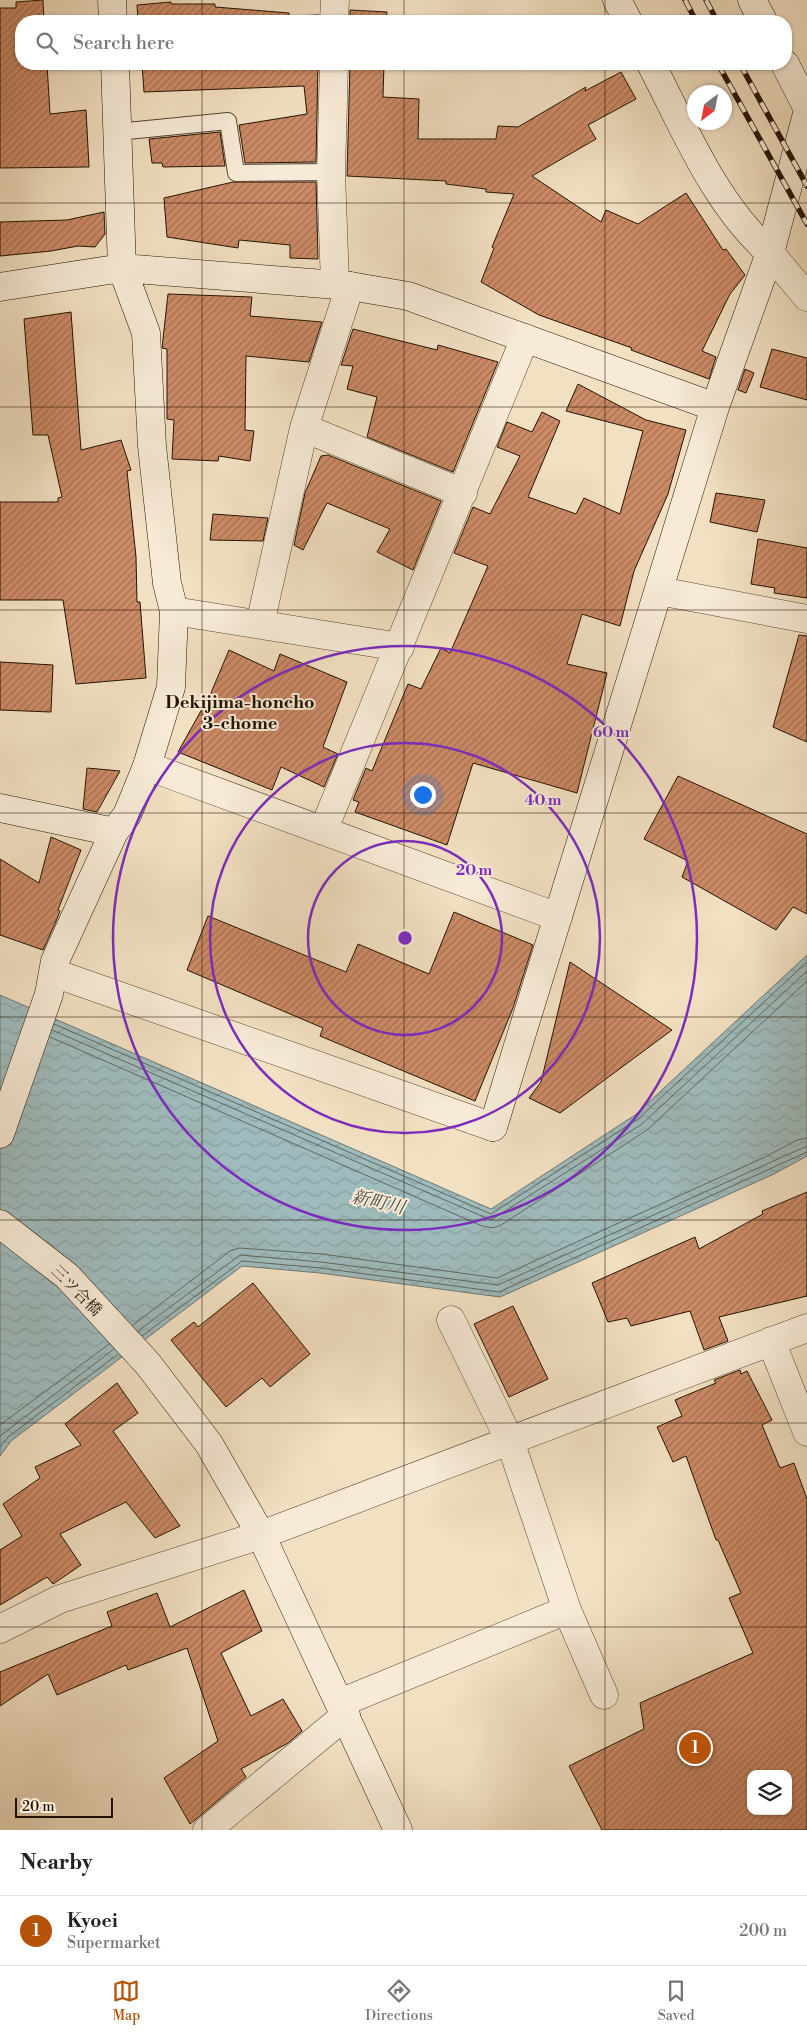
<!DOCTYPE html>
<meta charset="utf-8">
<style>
:root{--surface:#fff;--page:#f6f6f6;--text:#222;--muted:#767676;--line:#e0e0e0;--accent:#b45309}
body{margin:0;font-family:"Libre Bodoni","Noto Serif JP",serif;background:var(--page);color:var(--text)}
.controls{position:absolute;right:15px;bottom:15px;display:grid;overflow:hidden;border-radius:10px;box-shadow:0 1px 4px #0004}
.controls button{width:45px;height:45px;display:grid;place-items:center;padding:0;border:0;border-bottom:1px solid var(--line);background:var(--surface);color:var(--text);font:25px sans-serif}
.compass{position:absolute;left:687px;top:85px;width:45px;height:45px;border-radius:50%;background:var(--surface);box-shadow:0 1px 4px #0004;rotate:212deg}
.scale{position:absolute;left:15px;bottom:12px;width:98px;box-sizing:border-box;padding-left:5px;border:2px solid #221300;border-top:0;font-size:14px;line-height:18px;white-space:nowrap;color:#221300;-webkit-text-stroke:4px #f7ebd7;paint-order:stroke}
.you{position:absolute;left:422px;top:794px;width:18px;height:18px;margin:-12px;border:4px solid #fff;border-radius:50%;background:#1a73e8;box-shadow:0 0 0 8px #1a73e833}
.badge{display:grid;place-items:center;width:32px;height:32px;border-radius:50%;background:var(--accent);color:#fff;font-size:16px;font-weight:700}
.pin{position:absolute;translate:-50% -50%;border:2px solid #fff;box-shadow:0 1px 5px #0006}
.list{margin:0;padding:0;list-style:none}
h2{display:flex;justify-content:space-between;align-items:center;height:65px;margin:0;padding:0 20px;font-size:21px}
h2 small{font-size:16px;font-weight:400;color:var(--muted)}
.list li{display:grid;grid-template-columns:32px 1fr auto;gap:15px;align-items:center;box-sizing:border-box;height:70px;padding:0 20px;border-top:1px solid var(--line)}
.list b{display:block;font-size:19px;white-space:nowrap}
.list p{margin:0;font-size:16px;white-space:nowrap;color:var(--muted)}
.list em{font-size:16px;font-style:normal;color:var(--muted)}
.icon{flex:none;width:28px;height:28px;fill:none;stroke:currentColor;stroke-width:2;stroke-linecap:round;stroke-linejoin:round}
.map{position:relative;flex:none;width:807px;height:1830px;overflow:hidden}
.search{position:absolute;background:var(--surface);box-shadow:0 1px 4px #0004;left:15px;right:15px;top:15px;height:55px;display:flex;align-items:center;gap:12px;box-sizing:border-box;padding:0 18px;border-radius:20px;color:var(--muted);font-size:19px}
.sheet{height:135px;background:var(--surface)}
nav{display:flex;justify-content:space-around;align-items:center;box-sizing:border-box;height:70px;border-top:1px solid var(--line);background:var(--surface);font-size:14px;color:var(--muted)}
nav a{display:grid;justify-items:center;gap:2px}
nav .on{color:var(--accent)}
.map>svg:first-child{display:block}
.water{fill:url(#water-waves);stroke:#6d7871}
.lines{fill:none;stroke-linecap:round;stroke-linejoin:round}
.shore{stroke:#60675e;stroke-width:1}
.building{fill:url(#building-hatch);stroke:#221300;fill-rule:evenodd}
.lane-casing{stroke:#564630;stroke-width:18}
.street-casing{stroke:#564630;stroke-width:29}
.secondary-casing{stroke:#221300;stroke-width:29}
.lane{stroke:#f7ebd7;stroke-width:16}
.street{stroke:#f7ebd7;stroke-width:28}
.secondary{stroke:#f7ebd7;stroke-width:28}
.rail-casing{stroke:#221300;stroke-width:5.5}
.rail{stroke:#f7ebd7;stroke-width:4;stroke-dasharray:11;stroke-linecap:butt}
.grid{fill:none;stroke:#221300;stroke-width:1;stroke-opacity:0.55}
.ring{fill:none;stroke:#7b2cbf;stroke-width:2.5}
.labels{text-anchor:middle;stroke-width:4;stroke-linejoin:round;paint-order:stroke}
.street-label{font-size:16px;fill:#221300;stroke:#f7ebd7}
.neighbourhood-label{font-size:18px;font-weight:bold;fill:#221300;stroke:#f7ebd7}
.water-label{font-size:18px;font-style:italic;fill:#4e4e42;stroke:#f7ebd7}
.centre{fill:#7b2cbf;stroke:#f7ebd7;stroke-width:2.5}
.ring-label{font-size:15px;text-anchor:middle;font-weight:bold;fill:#7b2cbf;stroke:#f7ebd7;stroke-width:4;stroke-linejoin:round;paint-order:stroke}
</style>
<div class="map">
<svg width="807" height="1830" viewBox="0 0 807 1830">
<defs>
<pattern id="water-waves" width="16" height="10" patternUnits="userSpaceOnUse" patternTransform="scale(1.25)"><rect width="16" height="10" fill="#9fbbbd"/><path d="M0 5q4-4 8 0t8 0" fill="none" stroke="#89a0a1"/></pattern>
<pattern id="building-hatch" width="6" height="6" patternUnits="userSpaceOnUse" patternTransform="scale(1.25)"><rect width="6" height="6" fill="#cd8b67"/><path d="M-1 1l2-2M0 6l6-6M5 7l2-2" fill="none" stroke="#a67052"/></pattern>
</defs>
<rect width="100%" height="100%" fill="#f2e0c2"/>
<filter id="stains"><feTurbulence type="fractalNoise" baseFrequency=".004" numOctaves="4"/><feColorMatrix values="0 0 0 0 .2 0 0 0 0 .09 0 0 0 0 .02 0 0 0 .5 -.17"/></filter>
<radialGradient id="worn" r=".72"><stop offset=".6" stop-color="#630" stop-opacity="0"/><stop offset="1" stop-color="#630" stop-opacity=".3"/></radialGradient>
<!-- water -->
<path class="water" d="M 807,955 L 807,1156 L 774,1174 L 500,1297 L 320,1273 L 242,1266 L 11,1441 L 0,1456 L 0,995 L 491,1209 L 635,1115 Z"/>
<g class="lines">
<!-- shore -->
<path class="shore" d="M 54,1024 L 491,1214 L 638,1119 L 807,962
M 52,1030 L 491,1220 L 642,1124 L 807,971
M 50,1037 L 482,1226 L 493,1228 L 501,1225 L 647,1130 L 807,981
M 133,1325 L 230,1251 L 239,1248 L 322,1254 L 497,1278 L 765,1157 L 797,1140 L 807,1138
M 138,1331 L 240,1255 L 321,1262 L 498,1285 L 807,1146
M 142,1336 L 242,1261 L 321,1268 L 499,1292 L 807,1152
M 0,1425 L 109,1344
M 0,1436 L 114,1349
M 0,1447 L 8,1437 L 118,1354"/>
</g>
<!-- building -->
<path class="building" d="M 43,0 L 44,21 L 21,21 L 21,64 L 47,64 L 50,114 L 86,110 L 89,167 L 0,168 L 0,8 L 16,8 L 16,2 Z
M 171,2 L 171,4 L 215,4 L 215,7 L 289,13 L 289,16 L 319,15 L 319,21 L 138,21 L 137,5 Z
M 350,10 L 387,12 L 386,21 L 350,21 Z
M 142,64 L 318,64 L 316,162 L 245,163 L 239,125 L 307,114 L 304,86 L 144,92 Z
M 350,64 L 384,64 L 383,97 L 419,99 L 418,139 L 496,139 L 498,126 L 518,127 L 586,87 L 585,91 L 621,72 L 636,99 L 588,125 L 596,139 L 532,176 L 601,222 L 606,210 L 638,224 L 686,193 L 723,250 L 726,249 L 745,275 L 730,294 L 702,351 L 716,357 L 709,379 L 631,350 L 632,348 L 539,315 L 481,282 L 494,248 L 492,247 L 514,194 L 486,192 L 486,189 L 446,184 L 446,181 L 347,176 Z
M 220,132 L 225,166 L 163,167 L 162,163 L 152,163 L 149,139 Z
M 233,182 L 316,182 L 318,259 L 290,258 L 290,245 L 239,240 L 238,248 L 167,237 L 164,198 Z
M 104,212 L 105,234 L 95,247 L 78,246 L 51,251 L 0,256 L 0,222 L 67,220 Z
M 168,294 L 252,297 L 250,316 L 322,322 L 309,362 L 246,356 L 245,430 L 254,431 L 250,461 L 219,456 L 218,461 L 172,459 L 174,420 L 167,419 L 167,349 L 162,348 Z
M 71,312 L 81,450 L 121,440 L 131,470 L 127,471 L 136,557 L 137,602 L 140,602 L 146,678 L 76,684 L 63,600 L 0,600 L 0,502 L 58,502 L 58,498 L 62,497 L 48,435 L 33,435 L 24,319 Z
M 353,329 L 437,350 L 438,345 L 498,362 L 453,472 L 367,437 L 377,397 L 347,389 L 353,366 L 341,365 Z
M 772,349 L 807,358 L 807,400 L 760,387 Z
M 745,369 L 754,373 L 746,393 L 738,390 Z
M 578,384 L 646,420 L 686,430 L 668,494 L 634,571 L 620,626 L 582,614 L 567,664 L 607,673 L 577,793 L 473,763 L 447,845 L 355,812 L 359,802 L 353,800 L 366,768 L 372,771 L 408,684 L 421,689 L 441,648 L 450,653 L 488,566 L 454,553 L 473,507 L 490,514 L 520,456 L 497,447 L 507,422 L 532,432 L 542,412 L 560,421 L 528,497 L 576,514 L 584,498 L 620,514 L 643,431 L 566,411 Z
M 328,455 L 441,501 L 413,570 L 377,552 L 390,529 L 327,503 L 303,550 L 294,545 L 305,493 L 321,456 Z
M 716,493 L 765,500 L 757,532 L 710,522 Z
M 213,514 L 268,518 L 263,541 L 210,540 Z
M 758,539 L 807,548 L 807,598 L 774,593 L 775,588 L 751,584 Z
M 799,635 L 807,636 L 807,742 L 773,727 Z
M 229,650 L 274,671 L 280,654 L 347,682 L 323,747 L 338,754 L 324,787 L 281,767 L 272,790 L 178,752 L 211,693 Z
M 0,662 L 53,665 L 51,712 L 0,710 Z
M 87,768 L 120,771 L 97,812 L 83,809 Z
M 678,776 L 807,834 L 807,914 L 793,907 L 776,930 L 682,877 L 688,861 L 644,839 Z
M 51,837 L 81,850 L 58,910 L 60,911 L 57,919 L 43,950 L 0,935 L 0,859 L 39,883 Z
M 454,912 L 533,945 L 513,1008 L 475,1101 L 320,1036 L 323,1028 L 187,970 L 208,916 L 346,972 L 358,944 L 429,974 Z
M 570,962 L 672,1030 L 560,1113 L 529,1098 L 541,1082 Z
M 807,1192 L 807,1296 L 719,1317 L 728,1341 L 704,1350 L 690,1311 L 631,1326 L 627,1318 L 608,1322 L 592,1283 L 695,1237 L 699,1249 L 763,1214 L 762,1211 Z
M 253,1283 L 310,1354 L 270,1387 L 262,1378 L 226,1407 L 171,1340 L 194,1322 L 198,1327 Z
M 513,1306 L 548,1379 L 509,1397 L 474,1324 Z
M 740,1370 L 741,1374 L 747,1371 L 772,1420 L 762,1425 L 780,1468 L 794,1463 L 807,1499 L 807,1830 L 602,1830 L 569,1766 L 644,1729 L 640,1703 L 753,1653 L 729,1598 L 741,1593 L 718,1540 L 716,1540 L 686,1456 L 673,1462 L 657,1427 L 682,1416 L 675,1400 L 716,1383 L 714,1380 ZM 751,1774 L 788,1774 L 788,1811 L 751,1811 Z
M 117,1383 L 138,1413 L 113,1431 L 180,1526 L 155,1538 L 126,1502 L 60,1534 L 81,1565 L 53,1584 L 47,1577 L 0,1605 L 0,1550 L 22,1536 L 3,1504 L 40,1478 L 35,1467 L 81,1445 L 65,1424 Z
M 244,1590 L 262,1631 L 221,1653 L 251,1716 L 283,1699 L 302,1731 L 288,1743 L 241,1769 L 246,1777 L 190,1824 L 164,1778 L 218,1741 L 187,1648 L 128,1670 L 126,1665 L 57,1695 L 48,1674 L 0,1706 L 0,1672 L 112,1626 L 107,1612 L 157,1593 L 170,1627 Z"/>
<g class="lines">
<defs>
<path id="lane" d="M 117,132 L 228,121 L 236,173 L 331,172"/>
<path id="street" d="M 334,21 L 335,0
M 334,64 L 331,172 L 335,284
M 770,253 L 807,297
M 304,428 L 463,493
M 659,591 L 807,619
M 174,611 L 400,647
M 260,624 L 304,428 L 350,286
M 147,766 L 558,917
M 323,831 L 525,338
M 54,973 L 493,1127
M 771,1341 L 807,1432
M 567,1610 L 604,1695
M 0,1629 L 60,1599 L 261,1535 L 807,1328
M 340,1703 L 567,1610 L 510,1441 L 451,1320
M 207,1830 L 346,1715"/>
<path id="secondary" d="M 112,0 L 113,21
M 617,0 L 628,21
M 752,0 L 763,21
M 651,64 C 685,129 714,203 770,253
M 785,64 L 807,107
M 0,287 L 122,268 L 350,286 L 408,296 L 715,407
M 0,808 L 114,832
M 493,1127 L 715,407 L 770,253 L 807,114
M 0,1134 L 49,994 L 55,961 L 114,832 L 127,815 L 147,766 L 171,687 L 174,611 L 167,583 L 152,446 L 146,333 L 122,268 L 115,64
M 0,1224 L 67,1276 L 148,1364 L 209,1444 L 261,1535 L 398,1830"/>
</defs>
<!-- lane casing -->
<use href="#lane" class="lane-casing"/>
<!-- street casing -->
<use href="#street" class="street-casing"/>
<!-- secondary casing -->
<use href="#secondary" class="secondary-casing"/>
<!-- lane -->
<use href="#lane" class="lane"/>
<!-- street -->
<use href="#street" class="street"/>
<!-- secondary -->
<use href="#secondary" class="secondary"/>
<defs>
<path id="rail" d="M 685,0 L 696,21
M 706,0 L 717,21
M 718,64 L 807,224
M 740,64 L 807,186"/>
</defs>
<!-- rail casing -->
<use href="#rail" class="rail-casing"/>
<!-- rail -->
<use href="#rail" class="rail"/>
</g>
<!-- grid -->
<path class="grid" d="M 202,0 L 202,21M 404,0 L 404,21M 605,0 L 605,21M 202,64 L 202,1830M 404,64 L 404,1830M 605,64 L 605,1830M 0,203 L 807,203M 0,407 L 807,407M 0,610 L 807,610M 0,813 L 807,813M 0,1017 L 807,1017M 0,1220 L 807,1220M 0,1423 L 807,1423M 0,1627 L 807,1627"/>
<!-- distance rings -->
<g class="ring">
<circle cx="405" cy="938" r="97"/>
<circle cx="405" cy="938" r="195"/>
<circle cx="405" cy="938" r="292"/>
</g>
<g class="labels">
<!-- street labels -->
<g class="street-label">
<text transform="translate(77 1290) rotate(45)" y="6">三ツ合橋</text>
</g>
<!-- neighbourhood labels -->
<g class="neighbourhood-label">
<text x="240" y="708">Dekijima-honcho<tspan x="240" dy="21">3-chome</tspan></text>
</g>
<!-- water labels -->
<g class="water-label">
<text transform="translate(378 1202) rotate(13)" y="6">新町川</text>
</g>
</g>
<circle cx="405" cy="938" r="8" class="centre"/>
<g class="ring-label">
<text x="611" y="737">60 m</text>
<text x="543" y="805">40 m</text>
<text x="474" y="875">20 m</text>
</g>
<rect width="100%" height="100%" filter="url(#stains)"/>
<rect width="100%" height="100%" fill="url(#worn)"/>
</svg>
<div class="controls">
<button><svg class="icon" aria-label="layers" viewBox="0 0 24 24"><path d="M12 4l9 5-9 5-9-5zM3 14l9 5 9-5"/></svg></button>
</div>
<svg class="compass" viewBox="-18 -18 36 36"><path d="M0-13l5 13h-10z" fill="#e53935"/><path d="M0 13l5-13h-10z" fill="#767676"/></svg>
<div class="scale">20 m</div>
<div class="you"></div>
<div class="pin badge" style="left:695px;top:1748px">1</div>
<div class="search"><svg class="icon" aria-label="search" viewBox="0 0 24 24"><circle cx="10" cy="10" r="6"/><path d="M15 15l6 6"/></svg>Search here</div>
</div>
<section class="sheet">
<h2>Nearby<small></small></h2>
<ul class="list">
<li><span class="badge">1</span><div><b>Kyoei</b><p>Supermarket</p></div><em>200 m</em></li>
</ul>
</section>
<nav>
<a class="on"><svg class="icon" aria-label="map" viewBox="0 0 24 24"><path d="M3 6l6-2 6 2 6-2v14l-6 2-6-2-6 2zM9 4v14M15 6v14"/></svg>Map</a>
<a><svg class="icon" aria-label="directions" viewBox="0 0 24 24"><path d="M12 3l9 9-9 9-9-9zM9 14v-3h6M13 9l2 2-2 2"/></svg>Directions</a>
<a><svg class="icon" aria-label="saved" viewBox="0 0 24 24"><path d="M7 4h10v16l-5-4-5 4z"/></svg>Saved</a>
</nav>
